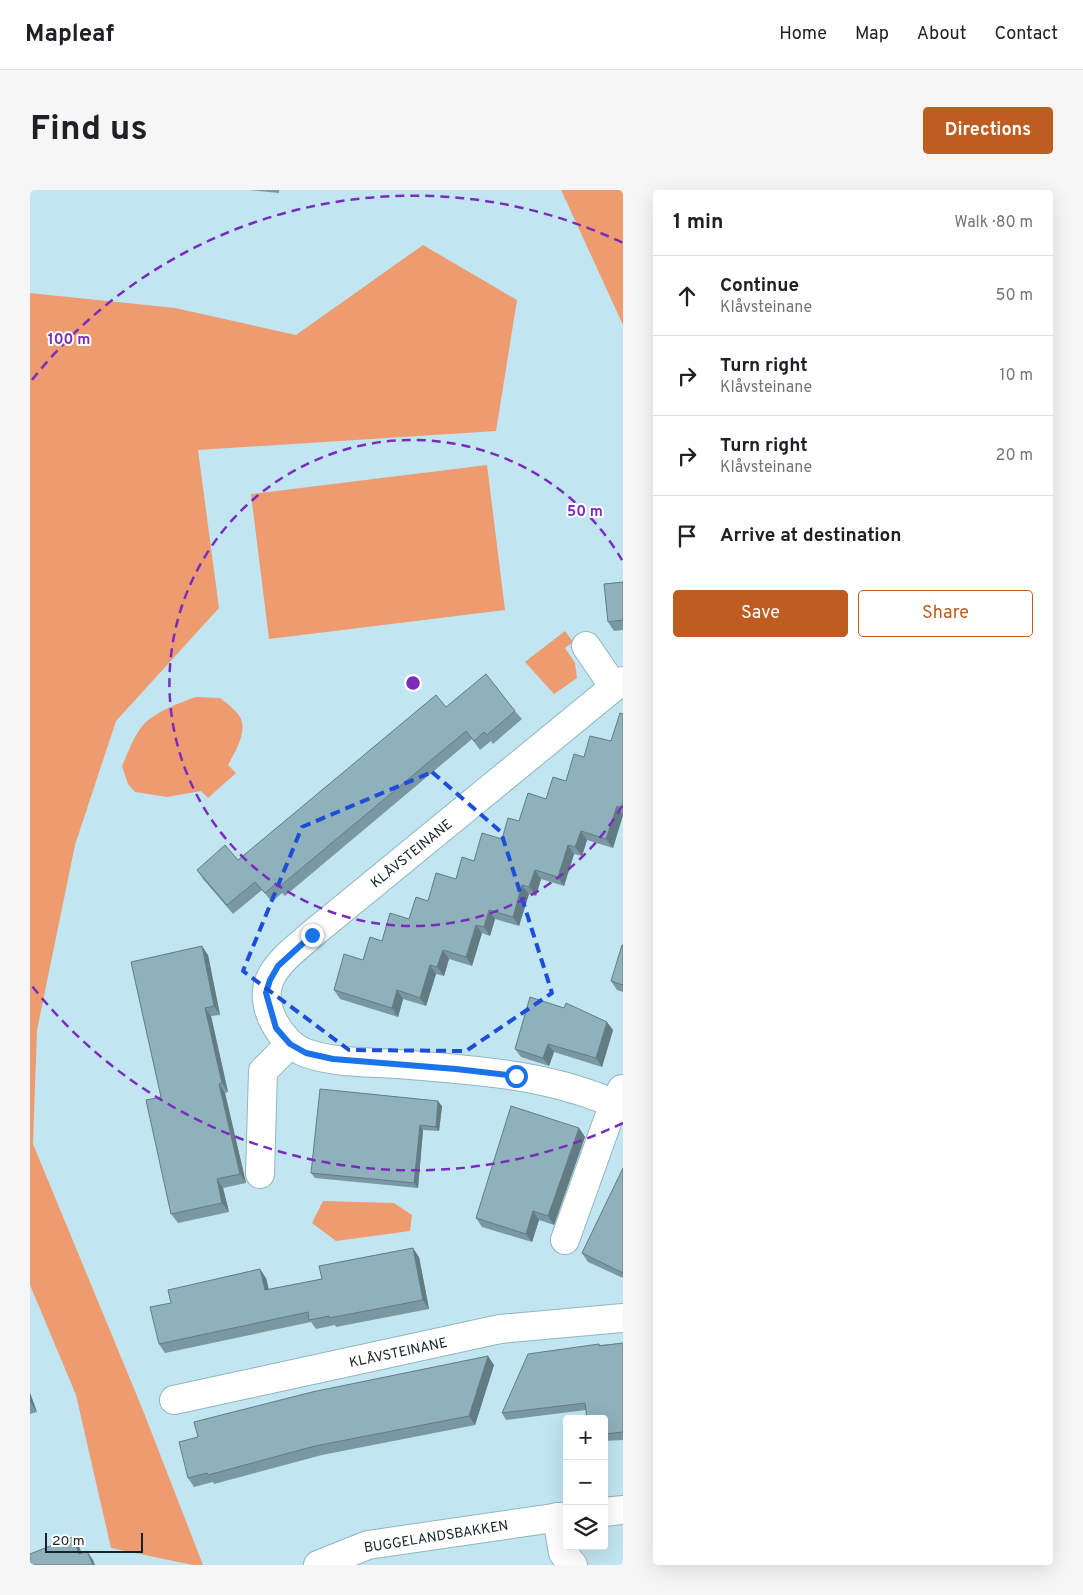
<!DOCTYPE html>
<meta charset="utf-8">
<style>
:root{--surface:#fff;--page:#f6f6f6;--text:#202124;--muted:#757577;--line:#e0e0e0;--accent:#bf5d21}
body{margin:0;font-family:Overpass,sans-serif;background:var(--page);color:var(--text)}
.controls{position:absolute;right:15px;bottom:15px;display:grid;overflow:hidden;border-radius:5px;box-shadow:0 5px 20px #0002}
.controls button{width:45px;height:45px;display:grid;place-items:center;padding:0;border:0;border-bottom:1px solid var(--line);background:var(--surface);color:var(--text);font:25px sans-serif}
.scale{position:absolute;left:15px;bottom:12px;width:98px;box-sizing:border-box;padding-left:5px;border:2px solid #162428;border-top:0;font-size:14px;line-height:18px;white-space:nowrap;color:#162428;-webkit-text-stroke:4px #fff;paint-order:stroke}
.stop{position:absolute;width:15px;height:15px;margin:-11px;border:4px solid #1a73e8;border-radius:50%;background:#fff}
.stop.end{background:#1a73e8;border-color:#fff;box-shadow:0 1px 5px #0008}
.list{margin:0;padding:0;list-style:none}
h2{display:flex;justify-content:space-between;align-items:center;height:65px;margin:0;padding:0 20px;font-size:21px}
h2 small{font-size:16px;font-weight:400;color:var(--muted)}
.list li{display:grid;grid-template-columns:32px 1fr auto;gap:15px;align-items:center;box-sizing:border-box;height:80px;padding:0 20px;border-top:1px solid var(--line)}
.list b{display:block;font-size:19px;white-space:nowrap}
.list p{margin:0;font-size:16px;white-space:nowrap;color:var(--muted)}
.list em{font-size:16px;font-style:normal;color:var(--muted)}
.actions{display:flex;gap:10px;padding:15px 20px}
.actions a{flex:1;padding:11px 0;border:1px solid var(--accent);border-radius:5px;text-align:center;font-size:18px;color:var(--accent)}
.actions .main{background:var(--accent);color:#fff}
.icon{flex:none;width:28px;height:28px;fill:none;stroke:currentColor;stroke-width:2;stroke-linecap:round;stroke-linejoin:round}
.map{position:relative;flex:none;width:593px;height:1375px;overflow:hidden;border-radius:5px}
header{display:flex;align-items:center;gap:30px;box-sizing:border-box;height:70px;padding:0 25px;background:var(--surface);border-bottom:1px solid var(--line)}
header strong{font-size:24px}
nav{display:flex;gap:28px;margin-inline-start:auto;font-size:18px}
.intro{display:flex;align-items:center;justify-content:space-between;box-sizing:border-box;height:120px;padding:0 30px}
h1{margin:0;font-size:35px}
.button{padding:12px 22px;border-radius:5px;background:var(--accent);color:#fff;font-size:18px;font-weight:700}
main{display:flex;gap:30px;padding:0 30px}
aside{flex:1;background:var(--surface);border-radius:5px;box-shadow:0 5px 20px #0002}
.map>svg:first-child{display:block}
.green{fill:#ee9b70}
.lines{fill:none;stroke-linecap:round;stroke-linejoin:round}
.minor-casing{stroke:#92b5c0;stroke-width:30}
.tertiary-casing{stroke:#92b5c0;stroke-width:30}
.minor{stroke:#fff;stroke-width:28}
.tertiary{stroke:#fff;stroke-width:28}
.wall{fill:#7a98a2}
.shaded-wall{fill:#637c84}
.building{fill:#8eb1bc;stroke:#637c84}
.route{stroke:#1a73e8;stroke-width:6}
.marked{fill:none;stroke:#1d4ed8;stroke-width:4;stroke-dasharray:10 6;stroke-linejoin:round}
.ring{fill:none;stroke:#7b2cbf;stroke-width:2.5;stroke-dasharray:9 6}
.labels{text-anchor:middle;stroke-width:4;stroke-linejoin:round;paint-order:stroke}
.street-label{font-size:14px;fill:#162428;stroke:#fff}
.centre{fill:#7b2cbf;stroke:#fff;stroke-width:2.5}
.ring-label{font-size:15px;text-anchor:middle;font-weight:bold;fill:#7b2cbf;stroke:#fff;stroke-width:4;stroke-linejoin:round;paint-order:stroke}
</style>
<header>
<strong>Mapleaf</strong>
<nav><a>Home</a><a>Map</a><a>About</a><a>Contact</a></nav>
</header>
<div class="intro"><h1>Find us</h1><a class="button">Directions</a></div>
<main>
<div class="map">
<svg width="593" height="1375" viewBox="0 0 593 1375">
<rect width="100%" height="100%" fill="#c1e6f1"/>
<!-- green -->
<path class="green" d="M 531,0 L 593,0 L 593,135 L 538,15 Z
M 393,55 L 487,110 L 466,241 L 168,260 L 189,418 L 86,531 L 45,655 L 7,840 L 3,954 L 112,1218 L 173,1375 L 163,1375 L 81,1358 L 46,1205 L 0,1095 L 0,103 L 145,118 L 266,145 Z
M 457,275 L 475,420 L 239,449 L 221,304 Z
M 535,441 L 543,452 L 535,458 L 545,473 L 547,488 L 524,504 L 495,472 Z
M 166,507 L 190,508 C 196,513 206,520 210,527 C 218,541 205,562 198,575 L 206,583 L 178,608 L 171,601 L 137,607 L 105,602 L 98,594 L 92,576 C 98,563 104,545 114,534 C 127,521 149,513 166,507 Z
M 293,1011 L 364,1013 L 382,1025 L 380,1041 L 306,1051 L 282,1033 Z"/>
<g class="lines">
<defs>
<path id="minor" d="M 556,456 L 584,497
M 593,491 L 584,497 L 281,745 C 267,758 248,771 240,789 C 228,815 251,854 276,863 C 304,873 338,872 367,874 C 443,880 523,884 593,918
M 230,984 L 233,881 L 260,854
M 535,1050 L 584,913 L 592,899
M 144,1210 L 470,1139 L 593,1128
M 527,1327 L 533,1363 L 543,1375"/>
<path id="tertiary" d="M 574,1322 L 593,1320
M 288,1375 L 338,1355 L 537,1326"/>
</defs>
<!-- minor casing -->
<use href="#minor" class="minor-casing"/>
<!-- tertiary casing -->
<use href="#tertiary" class="tertiary-casing"/>
<!-- minor -->
<use href="#minor" class="minor"/>
<!-- tertiary -->
<use href="#tertiary" class="tertiary"/>
</g>
<!-- wall -->
<path class="wall" d="M 219,0 L 249,0 L 249,3 Z
M 593,392 L 593,440 L 584,441 L 578,432 Z
M 416,517 L 485,521 L 492,529 L 463,554 L 461,551 L 450,560 L 442,549 L 255,706 L 252,703 L 242,712 L 232,700 L 203,724 L 173,689 L 167,680 L 208,670 Z
M 593,524 L 593,625 L 583,658 L 557,650 L 552,666 L 544,664 L 534,696 L 511,689 L 506,706 L 499,704 L 489,736 L 465,729 L 460,746 L 452,743 L 442,776 L 419,769 L 414,786 L 406,784 L 396,816 L 373,809 L 368,827 L 310,809 L 304,800 L 352,751 L 379,729 L 398,711 L 426,689 L 444,671 L 472,649 L 489,631 L 516,609 L 536,591 L 554,567 L 581,551 Z
M 593,755 L 593,802 L 587,800 L 581,791 Z
M 178,765 L 190,825 L 181,826 L 198,902 L 195,903 L 216,993 L 193,998 L 199,1022 L 148,1033 L 141,1024 L 131,907 Z
M 583,840 L 572,877 L 524,862 L 519,876 L 491,867 L 485,859 Z
M 412,916 L 409,941 L 393,940 L 388,998 L 285,988 L 281,983 Z
M 549,938 L 555,947 L 524,1035 L 509,1030 L 502,1052 L 452,1037 L 446,1028 Z
M 593,978 L 593,1088 L 558,1072 L 552,1063 Z
M 389,1067 L 399,1119 L 306,1137 L 305,1135 L 286,1139 L 281,1132 L 135,1163 L 129,1154 L 141,1113 L 236,1088 L 239,1100 L 292,1089 Z
M 593,1153 L 593,1250 L 574,1251 L 574,1229 L 556,1220 L 476,1230 L 472,1223 L 569,1154 L 570,1155 Z
M 464,1175 L 445,1235 L 292,1265 L 184,1294 L 183,1292 L 164,1297 L 158,1288 Z
M 0,1203 L 7,1222 L 0,1224 Z"/>
<!-- shaded-wall -->
<path class="shaded-wall" d="M 587,616 L 593,625 L 583,658 L 576,649 Z
M 551,641 L 557,650 L 552,666 L 545,657 Z
M 538,655 L 544,664 L 534,696 L 528,687 Z
M 505,680 L 511,689 L 506,706 L 499,697 Z
M 492,695 L 499,704 L 489,736 L 483,727 Z
M 459,720 L 465,729 L 460,746 L 454,737 Z
M 446,735 L 452,743 L 442,776 L 436,767 Z
M 172,756 L 178,765 L 190,825 L 184,816 Z
M 413,760 L 419,769 L 414,786 L 407,777 Z
M 400,775 L 406,784 L 396,816 L 390,808 Z
M 367,800 L 373,809 L 368,827 L 362,818 Z
M 175,818 L 181,826 L 198,902 L 192,893 Z
M 577,832 L 583,840 L 572,877 L 566,868 Z
M 518,854 L 524,862 L 519,876 L 513,868 Z
M 189,894 L 195,903 L 216,993 L 210,984 Z
M 408,911 L 412,916 L 409,941 L 406,937 Z
M 390,935 L 393,940 L 388,998 L 384,993 Z
M 549,938 L 555,947 L 524,1035 L 518,1026 Z
M 187,989 L 193,998 L 199,1022 L 192,1013 Z
M 503,1021 L 509,1030 L 502,1052 L 496,1044 Z
M 383,1058 L 389,1067 L 399,1119 L 393,1110 Z
M 230,1079 L 236,1088 L 241,1109 L 235,1100 Z
M 458,1166 L 464,1175 L 445,1235 L 439,1226 Z
M 0,1203 L 7,1222 L 1,1213 L 0,1210 Z
M 43,1347 L 49,1356 L 55,1373 L 49,1364 Z
M 57,1361 L 63,1370 L 65,1375 L 63,1375 Z"/>
<!-- building -->
<path class="building" d="M 593,392 L 593,430 L 578,432 L 574,394 Z
M 456,484 L 485,521 L 457,545 L 454,542 L 444,551 L 436,541 L 249,697 L 246,694 L 235,703 L 225,692 L 197,715 L 167,680 L 195,655 L 208,670 L 406,505 L 416,517 Z
M 590,523 L 593,524 L 593,613 L 591,618 L 587,616 L 576,649 L 551,641 L 545,657 L 538,655 L 528,687 L 505,680 L 499,697 L 492,695 L 483,727 L 459,720 L 454,737 L 446,735 L 436,767 L 413,760 L 407,777 L 400,775 L 390,808 L 367,800 L 362,818 L 304,800 L 314,764 L 333,770 L 340,747 L 352,751 L 360,723 L 379,729 L 386,707 L 398,711 L 406,683 L 426,689 L 432,667 L 444,671 L 452,643 L 472,649 L 478,628 L 489,631 L 498,603 L 516,609 L 523,587 L 536,591 L 544,564 L 554,567 L 560,546 L 581,551 Z
M 592,755 L 593,755 L 593,795 L 581,791 Z
M 172,756 L 184,816 L 175,818 L 192,893 L 189,894 L 210,984 L 187,989 L 192,1013 L 141,1024 L 116,910 L 131,907 L 101,772 Z
M 500,807 L 534,818 L 536,813 L 577,832 L 566,868 L 518,854 L 513,868 L 485,859 Z
M 290,899 L 408,911 L 406,937 L 390,935 L 384,993 L 281,983 Z
M 481,916 L 549,938 L 518,1026 L 503,1021 L 496,1044 L 446,1028 Z
M 593,978 L 593,1083 L 552,1063 Z
M 383,1058 L 393,1110 L 299,1128 L 299,1126 L 279,1130 L 278,1122 L 129,1154 L 120,1117 L 141,1113 L 138,1100 L 230,1079 L 235,1100 L 292,1089 L 289,1076 Z
M 593,1153 L 593,1242 L 574,1244 L 574,1229 L 557,1229 L 555,1213 L 472,1223 L 498,1164 L 569,1154 L 569,1156 Z
M 458,1166 L 439,1226 L 285,1256 L 178,1285 L 177,1283 L 158,1288 L 149,1252 L 168,1247 L 164,1232 L 282,1202 Z
M 43,1347 L 49,1364 L 57,1361 L 63,1375 L 0,1375 L 0,1364 Z"/>
<g class="lines">
<!-- route -->
<path class="route" d="M 282,745 L 248,776 L 240,790 L 236,803 L 246,838 L 260,854 L 276,863 L 303,869 L 426,879 L 486,886"/>
</g>
<!-- marked area -->
<path class="marked" d="M 402,582 L 471,642 L 522,803 L 436,861 L 319,860 L 213,781 L 272,637 Z"/>
<!-- distance rings -->
<g class="ring">
<path d="M592 616A243 243 0 1 1 592 370"/>
<path d="M593 933A487 487 0 0 1 2 796M2 190A487 487 0 0 1 593 53"/>
</g>
<g class="labels">
<!-- street labels -->
<g class="street-label">
<text transform="translate(381 663) rotate(-39)" y="5">KLÅVSTEINANE</text>
<text transform="translate(368 1162) rotate(-12)" y="5">KLÅVSTEINANE</text>
<text transform="translate(406 1346) rotate(-9)" y="5">BUGGELANDSBAKKEN</text>
</g>
</g>
<circle cx="383" cy="493" r="8" class="centre"/>
<g class="ring-label">
<text x="39" y="154">100 m</text>
<text x="555" y="326">50 m</text>
</g>
</svg>
<div class="controls">
<button>+</button>
<button>−</button>
<button><svg class="icon" aria-label="layers" viewBox="0 0 24 24"><path d="M12 4l9 5-9 5-9-5zM3 14l9 5 9-5"/></svg></button>
</div>
<div class="scale">20 m</div>
<div class="stop" style="left:486px;top:886px"></div>
<div class="stop end" style="left:282px;top:745px"></div>
</div>
<aside>
<h2>1 min<small>Walk · 80 m</small></h2>
<ul class="list">
<li><svg class="icon" aria-label="ahead" viewBox="0 0 24 24"><path d="M12 20V5M6 11l6-6 6 6"/></svg><div><b>Continue</b><p>Klåvsteinane</p></div><em>50 m</em></li>
<li><svg class="icon" aria-label="right" viewBox="0 0 24 24"><path d="M7 20v-9h11M14 6l5 5-5 5"/></svg><div><b>Turn right</b><p>Klåvsteinane</p></div><em>10 m</em></li>
<li><svg class="icon" aria-label="right" viewBox="0 0 24 24"><path d="M7 20v-9h11M14 6l5 5-5 5"/></svg><div><b>Turn right</b><p>Klåvsteinane</p></div><em>20 m</em></li>
<li><svg class="icon" aria-label="arrive" viewBox="0 0 24 24"><path d="M6 21V4h12l-3 4 3 4H6"/></svg><div><b>Arrive at destination</b></div></li>
</ul>
<div class="actions"><a class="main">Save</a><a>Share</a></div>
</aside>
</main>
